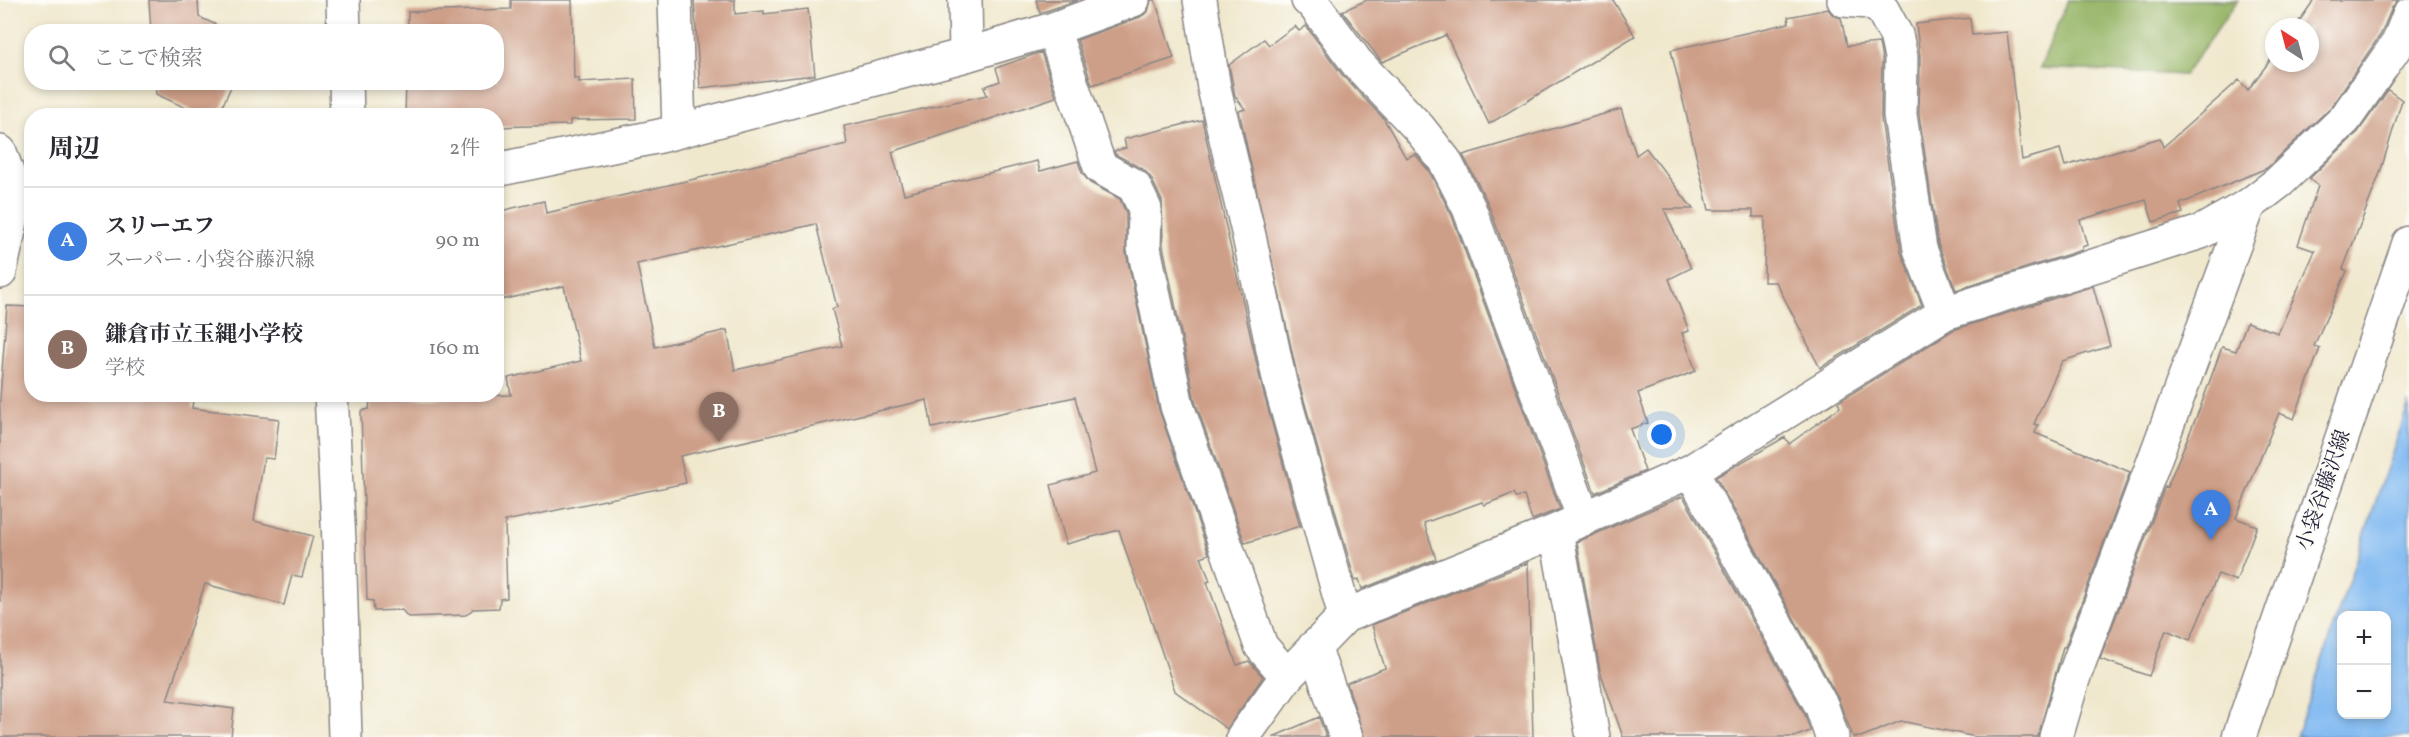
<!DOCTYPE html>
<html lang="ja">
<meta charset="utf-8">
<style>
:root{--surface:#fff;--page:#f7f7f7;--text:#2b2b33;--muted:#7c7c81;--line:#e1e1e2;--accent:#ea580c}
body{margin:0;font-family:Vollkorn,"Noto Serif JP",serif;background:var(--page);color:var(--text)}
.controls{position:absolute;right:18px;bottom:18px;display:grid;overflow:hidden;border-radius:12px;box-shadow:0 3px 9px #0003}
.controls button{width:54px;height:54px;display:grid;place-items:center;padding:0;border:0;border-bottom:2px solid var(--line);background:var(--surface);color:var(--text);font:30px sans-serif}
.compass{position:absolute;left:2265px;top:18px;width:54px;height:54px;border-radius:50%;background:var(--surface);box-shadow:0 3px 9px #0003;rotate:324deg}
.you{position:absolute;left:1662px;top:435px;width:21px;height:21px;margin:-15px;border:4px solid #fff;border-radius:50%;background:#1a73e8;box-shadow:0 0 0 9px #1a73e833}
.badge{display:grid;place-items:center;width:39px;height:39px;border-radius:50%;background:var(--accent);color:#fff;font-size:20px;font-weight:700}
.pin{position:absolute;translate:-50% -50px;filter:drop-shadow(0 2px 3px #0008)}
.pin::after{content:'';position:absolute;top:32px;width:21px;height:18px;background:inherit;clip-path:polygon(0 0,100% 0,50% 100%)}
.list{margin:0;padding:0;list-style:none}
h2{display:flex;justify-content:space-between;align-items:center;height:78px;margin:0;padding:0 24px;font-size:26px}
h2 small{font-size:20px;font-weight:400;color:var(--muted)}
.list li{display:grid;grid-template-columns:39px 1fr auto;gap:18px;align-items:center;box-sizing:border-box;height:108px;padding:0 24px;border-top:2px solid var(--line)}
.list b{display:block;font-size:22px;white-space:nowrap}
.list p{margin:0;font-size:20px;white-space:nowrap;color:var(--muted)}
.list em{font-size:20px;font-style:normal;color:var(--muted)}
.icon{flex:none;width:33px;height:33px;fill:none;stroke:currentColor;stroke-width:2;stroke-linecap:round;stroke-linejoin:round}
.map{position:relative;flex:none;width:2409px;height:737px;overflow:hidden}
.search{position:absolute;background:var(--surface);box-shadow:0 3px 9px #0003;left:24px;top:24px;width:480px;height:66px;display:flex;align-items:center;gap:15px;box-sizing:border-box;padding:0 21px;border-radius:24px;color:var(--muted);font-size:22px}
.panel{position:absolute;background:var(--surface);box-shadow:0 3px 9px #0003;left:24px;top:108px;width:480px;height:294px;border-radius:24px}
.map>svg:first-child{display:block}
.forest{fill:#98b669;stroke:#5d6c52;stroke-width:1.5}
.water{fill:#80b9f1;stroke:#516e96;stroke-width:1.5;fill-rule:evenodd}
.building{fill:#ce9f88;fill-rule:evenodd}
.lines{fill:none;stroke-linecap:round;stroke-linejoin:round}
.minor-casing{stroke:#898584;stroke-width:36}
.major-casing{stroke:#898584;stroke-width:36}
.minor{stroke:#fff;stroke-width:33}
.major{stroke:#fff;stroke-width:33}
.labels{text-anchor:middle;stroke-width:4.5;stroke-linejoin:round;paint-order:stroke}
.street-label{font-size:21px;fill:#22223b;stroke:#fdfcf7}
</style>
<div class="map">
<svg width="2409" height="737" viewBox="0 0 2409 737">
<rect width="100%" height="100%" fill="#fdfcf7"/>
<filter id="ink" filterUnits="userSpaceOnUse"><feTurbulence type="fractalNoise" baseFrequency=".0167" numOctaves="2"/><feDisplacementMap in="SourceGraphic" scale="12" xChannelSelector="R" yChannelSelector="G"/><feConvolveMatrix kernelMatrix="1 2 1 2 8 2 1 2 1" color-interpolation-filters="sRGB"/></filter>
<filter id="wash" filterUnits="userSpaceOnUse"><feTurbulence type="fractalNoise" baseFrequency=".008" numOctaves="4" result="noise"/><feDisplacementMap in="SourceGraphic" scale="24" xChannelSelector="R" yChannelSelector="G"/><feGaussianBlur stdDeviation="1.35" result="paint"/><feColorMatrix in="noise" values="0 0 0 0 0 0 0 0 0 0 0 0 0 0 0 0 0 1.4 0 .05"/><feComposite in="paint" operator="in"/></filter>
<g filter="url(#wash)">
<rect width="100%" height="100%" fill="#f0e8cd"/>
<!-- forest -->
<path class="forest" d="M 2068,0 L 2238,0 L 2184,75 L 2040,68 Z"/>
<!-- water -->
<path class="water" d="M 2409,403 L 2409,737 L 2296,737 ZM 2342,616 L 2386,616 L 2386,714 L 2342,714 Z"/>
<g id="blocks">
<!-- building -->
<path class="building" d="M 149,0 L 198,0 L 199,17 L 232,32 L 151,32 Z
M 511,0 L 572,0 L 574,78 L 579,78 L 579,82 L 635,79 L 636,119 L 570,120 L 570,125 L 496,127 L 496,116 L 405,116 L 406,82 L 496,82 L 496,32 L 408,32 L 408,12 L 511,9 Z
M 694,0 L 735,0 L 735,14 L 764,11 L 764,14 L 808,9 L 815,75 L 700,88 Z
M 1036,0 L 1078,0 L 1040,13 Z
M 1151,0 L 1155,0 L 1174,58 L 1092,85 L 1077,40 L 1140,17 L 1148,12 Z
M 1367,0 L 1613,0 L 1635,36 L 1489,124 L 1446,35 L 1382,62 L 1342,11 Z
M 2314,0 L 2398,0 L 2392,8 L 2381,34 L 2331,107 L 2267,168 L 2180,204 L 2183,213 L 2153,222 L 2146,200 L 2080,220 L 2087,245 L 2082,247 L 2082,250 L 1956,290 L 1938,244 L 1919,114 L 1920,57 L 1916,24 L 1970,18 L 1972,35 L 2007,32 L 2022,160 L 2060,149 L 2065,166 L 2160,138 L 2163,147 L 2239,80 L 2248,90 L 2274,55 L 2274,63 L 2310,63 L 2310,27 L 2295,27 Z
M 1828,9 L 1833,15 L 1841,18 L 1847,46 L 1879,43 L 1882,59 L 1881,118 L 1901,252 L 1922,305 L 1820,368 L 1776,282 L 1764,282 L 1765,217 L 1753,217 L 1753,210 L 1709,210 L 1671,50 L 1789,23 L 1788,17 Z
M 1295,26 L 1299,31 L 1306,26 L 1343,76 L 1384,119 L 1406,158 L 1415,154 L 1429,171 L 1452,216 L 1560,509 L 1532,520 L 1524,496 L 1516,497 L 1514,493 L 1484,505 L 1482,502 L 1424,523 L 1436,559 L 1362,589 L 1359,579 L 1355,581 L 1298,379 L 1239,111 L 1245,109 L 1235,96 L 1229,65 L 1264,39 L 1269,45 Z
M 1041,52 L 1056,97 L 892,152 L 904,194 L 1037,161 L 1040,171 L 1078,161 L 1082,173 L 1090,183 L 1120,199 L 1126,213 L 1126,252 L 1159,410 L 1209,554 L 1201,557 L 1210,581 L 1207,582 L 1237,665 L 1249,661 L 1263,677 L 1227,729 L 1175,691 L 1146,605 L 1130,564 L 1119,530 L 1066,544 L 1051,485 L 1095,473 L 1075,397 L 932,428 L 927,400 L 680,456 L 686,483 L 505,521 L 507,598 L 500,599 L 499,608 L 473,609 L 466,615 L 408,617 L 402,610 L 374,611 L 373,601 L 367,600 L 361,411 L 369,409 L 370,400 L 511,395 L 508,378 L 581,361 L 564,286 L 496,301 L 496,212 L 544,201 L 546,213 L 847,144 L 844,126 L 987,95 L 984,87 L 1000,81 L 996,68 ZM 816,224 L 837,307 L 832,309 L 842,346 L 735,370 L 727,330 L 655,347 L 637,264 Z
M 155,82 L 233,82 L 218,116 L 203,116 L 156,94 Z
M 2388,90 L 2402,100 L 2380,173 L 2343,269 L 2347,271 L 2314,346 L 2320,348 L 2294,419 L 2279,413 L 2236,518 L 2257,526 L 2236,581 L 2218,574 L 2190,640 L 2166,630 L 2149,676 L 2100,659 L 2165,486 L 2167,487 L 2200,408 L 2222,347 L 2236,351 L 2247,322 L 2278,333 L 2315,251 L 2298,245 L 2318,186 L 2309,179 L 2358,132 Z
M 1621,109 L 1636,155 L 1646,148 L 1693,209 L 1664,209 L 1691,268 L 1669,279 L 1689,331 L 1682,333 L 1696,371 L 1638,393 L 1648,423 L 1630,429 L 1645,471 L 1595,493 L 1487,201 L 1463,155 Z
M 1202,120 L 1262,387 L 1300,526 L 1245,543 L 1195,401 L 1163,246 L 1162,201 L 1151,178 L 1144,170 L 1115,154 L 1114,151 L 1126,148 L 1124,139 Z
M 2093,286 L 2110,346 L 2062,361 L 2034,424 L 2038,425 L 2035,433 L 2130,472 L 2065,647 L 2063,647 L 2038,737 L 1976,737 L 1901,721 L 1861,737 L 1853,737 L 1838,698 L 1716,477 L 1785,437 L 1789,444 L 1840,407 L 1838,402 L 1953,330 Z
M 7,306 L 32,307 L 32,394 L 171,394 L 193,399 L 192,408 L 279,419 L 274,459 L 264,458 L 254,521 L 313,536 L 302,577 L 292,575 L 284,605 L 205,584 L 167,700 L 234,709 L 231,737 L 0,737 L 0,398 Z
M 1683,496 L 1805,715 L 1810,731 L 1794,737 L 1623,737 L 1600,671 L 1577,542 Z
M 1528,563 L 1533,737 L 1364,737 L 1347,683 L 1385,668 L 1372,625 Z
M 1319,717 L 1326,737 L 1273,737 Z"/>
</g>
</g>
<g filter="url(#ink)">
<use href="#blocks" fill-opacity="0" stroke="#898584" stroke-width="1.5"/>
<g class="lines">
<defs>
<path id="minor" d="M 343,0 L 344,32
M 675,0 L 679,131
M 965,0 L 966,55
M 1200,0 L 1214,88 L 1249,236 L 1280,383 L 1345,616
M 1308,0 L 1312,2 L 1357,63 L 1419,128 L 1445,161 L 1469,208 L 1584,519
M 1844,0 L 1869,2 L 1882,9 L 1896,35 L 1901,57 L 1900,115 L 1920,249 L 1945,313
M 1053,29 L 1100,167 L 1134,186 L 1145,209 L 1144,248 L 1177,406 L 1261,646 L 1287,676
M 346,82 L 347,116
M 0,152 L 11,183 L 12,217 L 0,272
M 496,170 L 660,136 L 966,55 L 1053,29 L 1133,0
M 331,394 L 339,541 L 345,737
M 1691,471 L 1822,707 L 1832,737
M 1556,531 L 1593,737
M 1314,647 L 1346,737
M 1243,737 L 1287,676 L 1345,616 L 1556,531 L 1691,471 L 1945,313 L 2201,232 L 2249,205 L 2279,182 L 2345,119 L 2398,43 L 2409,15
M 2056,737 L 2073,679 L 2249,205"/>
<path id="major" d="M 2239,737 L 2409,243"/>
</defs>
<!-- minor casing -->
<use href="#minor" class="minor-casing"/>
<!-- major casing -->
<use href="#major" class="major-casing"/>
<!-- minor -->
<use href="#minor" class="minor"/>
<!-- major -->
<use href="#major" class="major"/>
</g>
</g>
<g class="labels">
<!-- street labels -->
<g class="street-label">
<text transform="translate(2323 490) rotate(-71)" y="7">小袋谷藤沢線</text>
</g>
</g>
</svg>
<div class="controls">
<button>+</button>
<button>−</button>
</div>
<svg class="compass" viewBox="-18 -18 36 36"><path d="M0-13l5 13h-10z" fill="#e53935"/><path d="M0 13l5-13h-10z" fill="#7c7c81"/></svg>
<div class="you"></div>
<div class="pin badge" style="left:2211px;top:540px;background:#3f7fe0">A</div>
<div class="pin badge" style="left:719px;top:442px;background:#8d6e63">B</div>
<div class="search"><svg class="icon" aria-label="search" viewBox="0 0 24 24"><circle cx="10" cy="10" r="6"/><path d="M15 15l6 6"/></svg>ここで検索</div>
<section class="panel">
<h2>周辺<small>2件</small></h2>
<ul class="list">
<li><span class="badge" style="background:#3f7fe0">A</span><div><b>スリーエフ</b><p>スーパー · 小袋谷藤沢線</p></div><em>90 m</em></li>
<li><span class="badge" style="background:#8d6e63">B</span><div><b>鎌倉市立玉縄小学校</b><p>学校</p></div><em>160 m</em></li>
</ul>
</section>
</div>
